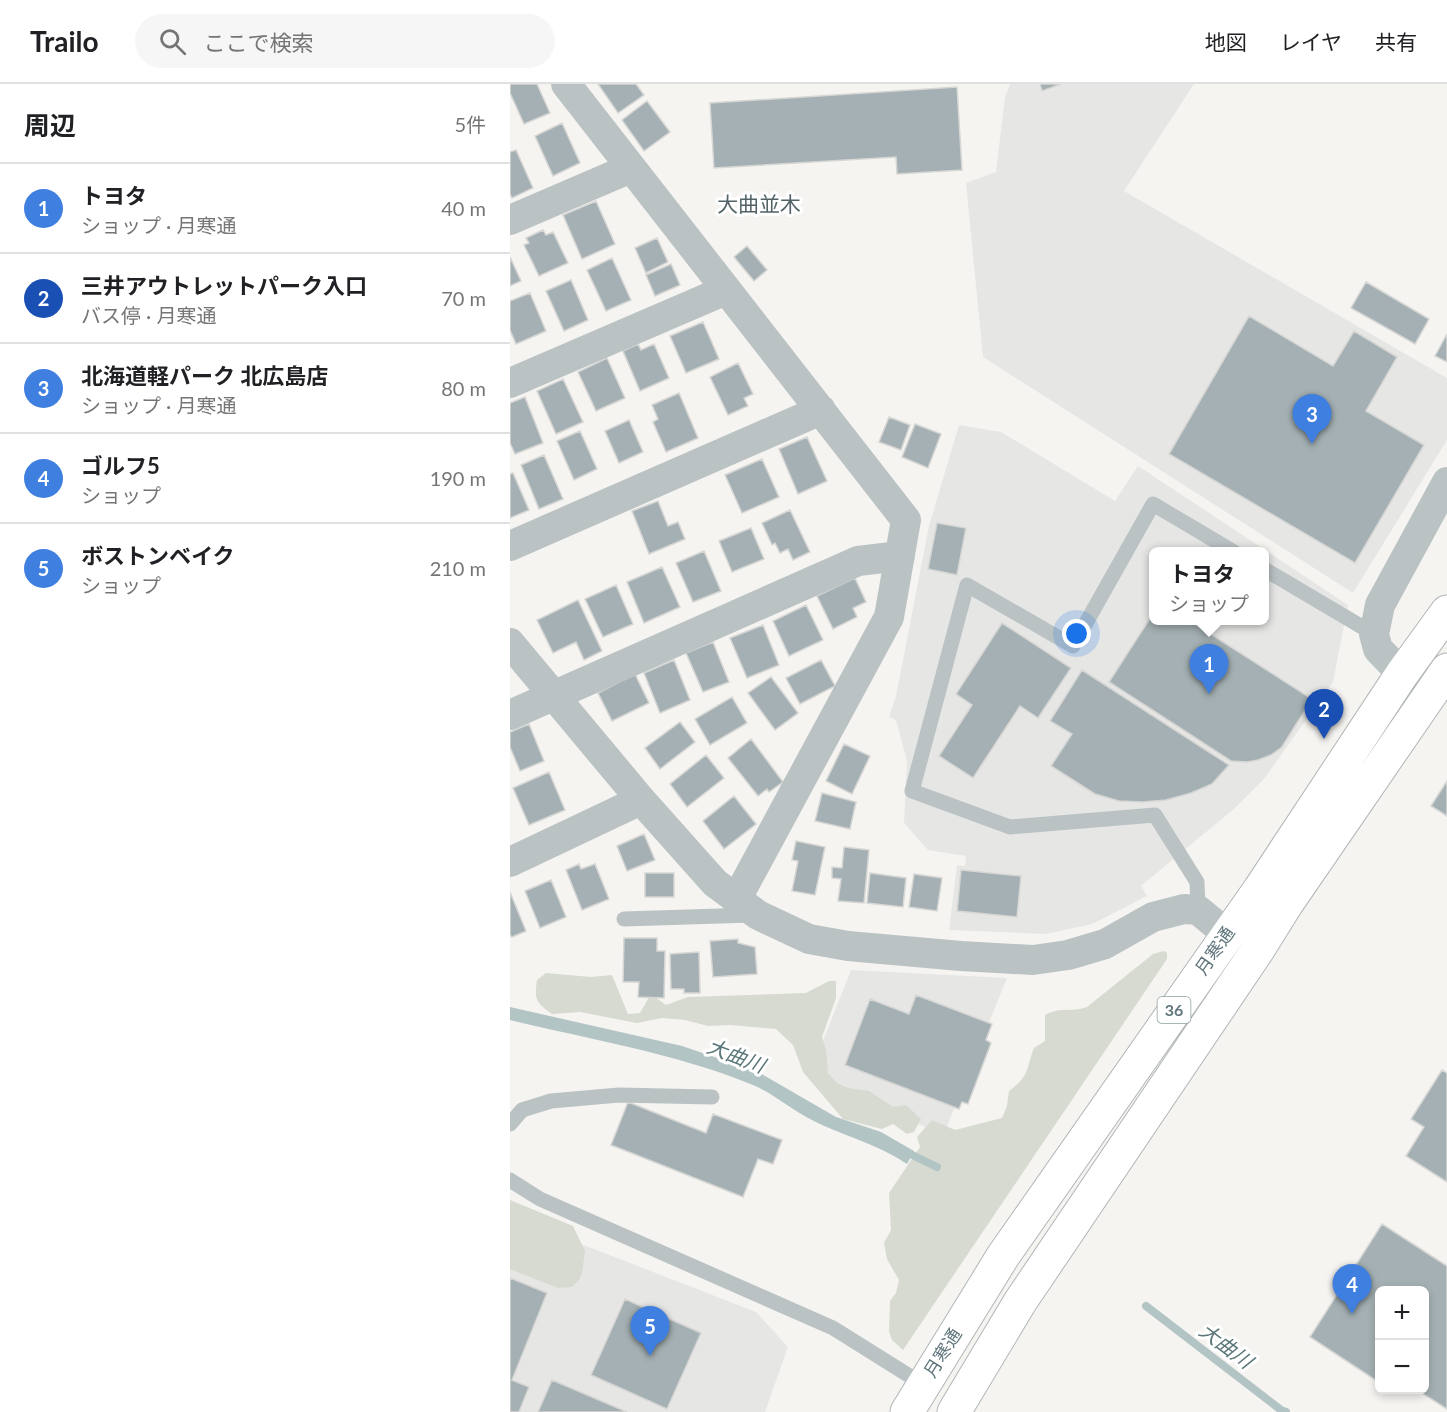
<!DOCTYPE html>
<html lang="ja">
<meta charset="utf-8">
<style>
:root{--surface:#fff;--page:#f6f6f6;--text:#202124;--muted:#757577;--line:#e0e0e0;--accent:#e22d25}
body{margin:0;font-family:Lato,"Noto Sans JP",sans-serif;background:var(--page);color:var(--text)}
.controls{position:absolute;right:18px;bottom:18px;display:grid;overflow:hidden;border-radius:9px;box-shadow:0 3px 9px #0003}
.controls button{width:54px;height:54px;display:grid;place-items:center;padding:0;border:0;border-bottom:2px solid var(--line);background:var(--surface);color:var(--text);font:30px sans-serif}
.you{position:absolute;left:567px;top:550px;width:21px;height:21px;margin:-15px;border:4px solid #fff;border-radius:50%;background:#1a73e8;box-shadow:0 0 0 9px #1a73e833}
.badge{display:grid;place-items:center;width:39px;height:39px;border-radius:50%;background:var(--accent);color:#fff;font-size:20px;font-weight:700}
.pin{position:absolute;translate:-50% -50px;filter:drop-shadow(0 2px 3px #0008)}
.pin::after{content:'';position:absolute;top:32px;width:21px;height:18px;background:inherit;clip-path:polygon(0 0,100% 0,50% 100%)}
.popup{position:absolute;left:639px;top:463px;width:120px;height:78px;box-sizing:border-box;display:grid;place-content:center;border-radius:9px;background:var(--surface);filter:drop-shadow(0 2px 4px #0005);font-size:20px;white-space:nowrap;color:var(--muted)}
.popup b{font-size:22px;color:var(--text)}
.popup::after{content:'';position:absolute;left:50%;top:100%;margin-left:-12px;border:12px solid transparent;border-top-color:var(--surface)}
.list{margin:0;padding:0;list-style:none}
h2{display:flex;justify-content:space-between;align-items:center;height:78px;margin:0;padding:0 24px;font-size:26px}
h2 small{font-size:20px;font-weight:400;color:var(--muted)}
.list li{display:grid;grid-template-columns:39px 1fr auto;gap:18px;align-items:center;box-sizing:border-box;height:90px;padding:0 24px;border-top:2px solid var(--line)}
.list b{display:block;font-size:22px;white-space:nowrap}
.list p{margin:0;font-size:20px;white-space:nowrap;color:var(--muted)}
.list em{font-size:20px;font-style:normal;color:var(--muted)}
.icon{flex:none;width:33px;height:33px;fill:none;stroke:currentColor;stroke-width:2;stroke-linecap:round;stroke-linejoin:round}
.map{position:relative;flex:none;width:937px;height:1328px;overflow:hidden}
header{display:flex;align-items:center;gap:36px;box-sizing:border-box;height:84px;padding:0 30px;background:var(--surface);border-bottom:2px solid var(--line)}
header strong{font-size:28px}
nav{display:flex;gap:33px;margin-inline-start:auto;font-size:21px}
.search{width:420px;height:54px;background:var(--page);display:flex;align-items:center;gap:15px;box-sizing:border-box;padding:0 21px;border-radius:33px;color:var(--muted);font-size:22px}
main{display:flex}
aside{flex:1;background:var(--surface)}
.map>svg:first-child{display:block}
.built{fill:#e6e6e5;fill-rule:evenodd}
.green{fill:#d6dad0}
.water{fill:#b3c4c5}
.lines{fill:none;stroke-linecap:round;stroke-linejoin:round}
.stream{stroke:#b3c4c5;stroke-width:8}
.building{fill:#a4b0b3;stroke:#d6d6d4;stroke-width:1.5}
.highway-casing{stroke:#b1b6b8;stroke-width:35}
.lane{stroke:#bbc2c4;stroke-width:15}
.street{stroke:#bbc2c4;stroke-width:30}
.highway{stroke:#fff;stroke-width:33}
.labels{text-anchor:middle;stroke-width:6;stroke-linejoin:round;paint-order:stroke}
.shield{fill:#fff;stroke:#909fa3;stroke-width:1.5}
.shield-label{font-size:16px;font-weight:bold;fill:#60767c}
.street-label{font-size:18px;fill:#60767c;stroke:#fff}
.water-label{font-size:20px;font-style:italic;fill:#5a7678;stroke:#fff}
.quarter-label{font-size:21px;fill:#526267;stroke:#fff}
</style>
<header>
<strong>Trailo</strong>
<div class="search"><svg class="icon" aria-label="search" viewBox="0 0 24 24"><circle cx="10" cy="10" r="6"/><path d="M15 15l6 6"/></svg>ここで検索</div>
<nav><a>地図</a><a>レイヤ</a><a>共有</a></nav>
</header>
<main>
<aside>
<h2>周辺<small>5件</small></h2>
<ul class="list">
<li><span class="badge" style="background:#3f7fe0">1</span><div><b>トヨタ</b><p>ショップ · 月寒通</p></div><em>40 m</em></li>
<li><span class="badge" style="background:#1a4fb4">2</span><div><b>三井アウトレットパーク入口</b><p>バス停 · 月寒通</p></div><em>70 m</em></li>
<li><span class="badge" style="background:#3f7fe0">3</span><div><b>北海道軽パーク 北広島店</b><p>ショップ · 月寒通</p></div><em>80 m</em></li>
<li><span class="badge" style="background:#3f7fe0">4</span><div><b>ゴルフ5</b><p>ショップ</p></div><em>190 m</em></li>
<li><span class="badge" style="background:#3f7fe0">5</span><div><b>ボストンベイク</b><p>ショップ</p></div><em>210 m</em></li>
</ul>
</aside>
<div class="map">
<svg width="937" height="1328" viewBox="0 0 937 1328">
<rect width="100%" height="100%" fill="#f5f4f1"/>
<!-- built -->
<path class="built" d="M 500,0 L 684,0 L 614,107 L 937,294 L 937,356 L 843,509 L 473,273 L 456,99 L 486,88 L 495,13 Z
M 449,341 L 491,348 L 605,417 L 628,382 L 838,521 L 823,598 L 754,695 L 725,724 L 631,802 L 637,812 L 582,840 L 536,850 L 439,846 L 447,781 L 455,782 L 456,772 L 418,766 L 394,739 L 397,677 L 386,636 L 379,633 L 386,612 L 419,442 ZM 644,468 L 754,468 L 754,536 L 644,536 Z
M 341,886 L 497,894 L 434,1050 L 332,1011 L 305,977 Z
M 66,1158 L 246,1228 L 278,1263 L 255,1328 L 0,1328 L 0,1175 Z"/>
<!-- green -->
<path class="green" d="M 654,867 L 657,869 L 657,875 L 393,1266 L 382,1256 L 379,1248 L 380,1217 L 386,1209 L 389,1196 L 377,1175 L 374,1159 L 381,1146 L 379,1109 L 410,1063 L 407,1053 L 422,1036 L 445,1046 L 492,1034 L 497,1022 L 499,1007 C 521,990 515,987 524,964 L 535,957 L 535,931 C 552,922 559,929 577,923 L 643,870 Z
M 36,889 L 81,893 L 102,891 L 118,930 L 130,929 L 141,910 L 156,921 L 178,913 L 296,909 L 319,897 L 326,897 L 326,914 L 312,953 L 316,966 L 318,989 L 327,999 L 338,1004 L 359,1007 L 383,1023 L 396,1021 L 411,1035 L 404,1048 L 397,1050 L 383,1040 L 372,1045 L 333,1035 L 293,988 L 283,961 L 266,945 L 221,941 L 198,942 L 175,936 L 152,934 L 127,939 L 70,928 L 42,930 C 26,918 24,916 27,896 Z
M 0,1116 L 63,1142 L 75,1167 L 72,1189 L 69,1196 L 62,1203 L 48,1204 L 0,1185 Z"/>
<!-- water -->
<path class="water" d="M 0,923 L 172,962 L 219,978 L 250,989 L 326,1033 L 371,1048 L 404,1067 L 397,1080 C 368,1060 333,1052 302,1036 C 281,1026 264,1010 243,1001 C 165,969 82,956 0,936 Z"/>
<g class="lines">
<!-- stream -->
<path class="stream" d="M 392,1066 L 427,1083
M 636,1222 L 771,1326 L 776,1328"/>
</g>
<!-- building -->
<path class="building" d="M 0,0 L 27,0 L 40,29 L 14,40 L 0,9 Z
M 88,0 L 126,0 L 134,11 L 108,29 Z
M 530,0 L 551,0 L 532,7 Z
M 447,3 L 452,86 L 387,90 L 386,73 L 204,84 L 200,19 Z
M 137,17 L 160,48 L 134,67 L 112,36 Z
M 52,39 L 70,79 L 43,92 L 25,52 Z
M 6,66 L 23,104 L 2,114 L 0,110 L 0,68 Z
M 86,117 L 105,160 L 72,175 L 53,131 Z
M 33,146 L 36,151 L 43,148 L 58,179 L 29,192 L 14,161 L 19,159 L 16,154 Z
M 147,154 L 158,178 L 136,189 L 125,164 Z
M 237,162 L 257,186 L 244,197 L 224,173 Z
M 0,173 L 11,197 L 0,202 Z
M 102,174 L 121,216 L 96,227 L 77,186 Z
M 161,180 L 170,201 L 145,212 L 136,191 Z
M 61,196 L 78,236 L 54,247 L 36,207 Z
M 856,198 L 919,235 L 905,260 L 841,224 Z
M 20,209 L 36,247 L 6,260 L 0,246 L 0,217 Z
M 739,232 L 823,282 L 844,247 L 887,273 L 856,327 L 914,361 L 845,479 L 659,370 Z
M 193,238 L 209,275 L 176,289 L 160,252 Z
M 937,250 L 937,278 L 925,272 Z
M 128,260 L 131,266 L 144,260 L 159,294 L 130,307 L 113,267 Z
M 97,274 L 115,314 L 86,327 L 68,288 Z
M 228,279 L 243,310 L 234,314 L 238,322 L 218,331 L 200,293 Z
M 53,295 L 73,338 L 46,350 L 27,307 Z
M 169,309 L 188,354 L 156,368 L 143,338 L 148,335 L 142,321 Z
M 15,313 L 33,359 L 5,370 L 0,359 L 0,319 Z
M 379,333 L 400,341 L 391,366 L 369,358 Z
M 119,336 L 133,368 L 109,379 L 95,347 Z
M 405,340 L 431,350 L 418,384 L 392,373 Z
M 70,347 L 87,385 L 64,396 L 47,357 Z
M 297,353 L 317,397 L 288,410 L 269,365 Z
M 34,371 L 53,415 L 29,425 L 11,381 Z
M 252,375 L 269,413 L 232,429 L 215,391 Z
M 3,389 L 19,426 L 0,434 L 0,390 Z
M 148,417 L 158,442 L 168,438 L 175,455 L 139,470 L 122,427 Z
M 280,426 L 300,468 L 283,476 L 278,465 L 270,469 L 265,459 L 262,461 L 252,439 Z
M 427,439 L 456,444 L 447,491 L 418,485 Z
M 241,444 L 254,475 L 222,488 L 209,457 Z
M 194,467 L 211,507 L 183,518 L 166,479 Z
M 152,483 L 170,523 L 134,539 L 117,498 Z
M 345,494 L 356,518 L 343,524 L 347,533 L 323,545 L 307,512 Z
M 106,501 L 123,540 L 93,553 L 75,515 Z
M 68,516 L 92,567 L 74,576 L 66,558 L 43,569 L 27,536 Z
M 296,521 L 313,556 L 279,572 L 263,537 Z
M 644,528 L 644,536 L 679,536 L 802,615 L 772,663 L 761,671 L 748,676 L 737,678 L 721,677 L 599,598 Z
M 492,539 L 561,584 L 528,634 L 510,622 L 463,694 L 429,672 L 462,621 L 446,610 Z
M 253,541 L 269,581 L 237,594 L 220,554 Z
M 203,558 L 219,598 L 193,608 L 176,569 Z
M 164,576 L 180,616 L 150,629 L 134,589 Z
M 311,576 L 325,602 L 290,620 L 276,594 Z
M 572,586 L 719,681 L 702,700 L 681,709 L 656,716 L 632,718 L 609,717 L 585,710 L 541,682 L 562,650 L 540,637 Z
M 125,590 L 139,619 L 102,637 L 88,609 Z
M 261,593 L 288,629 L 265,646 L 238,609 Z
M 222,613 L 237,639 L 200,661 L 185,635 Z
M 170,638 L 185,658 L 150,685 L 135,664 Z
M 19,640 L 34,677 L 10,687 L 0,663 L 0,648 Z
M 241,655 L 273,698 L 259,708 L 257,705 L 248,712 L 218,674 Z
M 334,660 L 360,672 L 342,710 L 316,697 Z
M 196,671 L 214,694 L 177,723 L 160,700 Z
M 39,688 L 55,726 L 19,741 L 3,704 Z
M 937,697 L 937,732 L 921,722 Z
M 312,709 L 346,718 L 340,745 L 305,737 Z
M 224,712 L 246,740 L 214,765 L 193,737 Z
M 134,750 L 145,776 L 117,787 L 107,762 Z
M 286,757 L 315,763 L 305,811 L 282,807 L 288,777 L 282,776 Z
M 334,763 L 359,766 L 354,819 L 328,817 L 331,795 L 322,794 L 322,783 L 332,784 Z
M 69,780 L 71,785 L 85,780 L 99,815 L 72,826 L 56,786 Z
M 451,786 L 511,792 L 507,833 L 447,827 Z
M 135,789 L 164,789 L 164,813 L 135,813 Z
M 360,789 L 396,794 L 393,823 L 357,819 Z
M 404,790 L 432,794 L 427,827 L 399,823 Z
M 41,796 L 56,833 L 30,844 L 15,807 Z
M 0,808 L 16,847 L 2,853 L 0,851 Z
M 114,854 L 147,854 L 147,867 L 155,867 L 154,914 L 128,913 L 129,898 L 113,898 Z
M 228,855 L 228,859 L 245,863 L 247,890 L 203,893 L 200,857 Z
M 189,868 L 190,909 L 174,909 L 174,905 L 161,905 L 160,870 Z
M 406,911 L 482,940 L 476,956 L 481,959 L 458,1020 L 452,1018 L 449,1025 L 335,981 L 360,915 L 399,930 Z
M 932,986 L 937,989 L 937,1098 L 896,1072 L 914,1043 L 901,1035 Z
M 118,1018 L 196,1049 L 203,1030 L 272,1056 L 263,1080 L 248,1075 L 233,1113 L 101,1061 Z
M 872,1140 L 937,1182 L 937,1325 L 907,1306 L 914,1306 L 914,1206 L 870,1206 L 870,1299 L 800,1253 Z
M 0,1194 L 37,1209 L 2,1296 L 19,1303 L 9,1328 L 0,1328 Z
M 115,1215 L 191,1249 L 157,1325 L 81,1291 Z
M 42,1296 L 117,1328 L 28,1328 Z"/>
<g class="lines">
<defs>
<path id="highway" d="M 397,1328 L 493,1172 L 750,805 L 892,590 L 937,528
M 444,1328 L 510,1218 L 747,867 L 777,819 L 937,586"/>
</defs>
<!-- highway casing -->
<use href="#highway" class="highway-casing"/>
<!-- lane -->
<path class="lane" d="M 754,485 L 864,550
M 688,826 L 687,798 L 645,731 L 500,743 L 402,707 L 457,501 L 563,562 L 643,420 L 724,468
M 114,835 L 242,831
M 0,1040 L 12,1026 L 41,1017 L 109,1011 L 202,1013
M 0,1096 L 30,1115 L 323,1244 L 414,1301"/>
<!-- street -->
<path class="street" d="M 56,0 L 396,436 L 379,533 L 226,816
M 0,136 L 121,84
M 0,299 L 216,206
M 0,462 L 311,326
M 0,559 L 131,716 L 205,799 L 248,831 L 299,855 L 338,862 L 451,872 L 523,876 L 558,871 L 595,860 L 643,833 L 674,825 L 688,826 L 717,850 L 738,862
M 892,590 L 868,565 L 864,550 L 870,521 L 937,398
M 0,631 L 348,477 L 390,472
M 0,778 L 131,716"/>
<!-- highway -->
<use href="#highway" class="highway"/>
</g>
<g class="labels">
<!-- shield labels -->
<rect class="shield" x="647.5" y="913" width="33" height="26" rx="4.5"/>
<g class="shield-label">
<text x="664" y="932">36</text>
</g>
<!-- street labels -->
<g class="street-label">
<text transform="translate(705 867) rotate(-55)" y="6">月寒通</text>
<text transform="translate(433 1269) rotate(-58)" y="6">月寒通</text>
</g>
<!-- water labels -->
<g class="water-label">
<text transform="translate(226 972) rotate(21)" y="7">大曲川</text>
<text transform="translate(716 1262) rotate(37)" y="7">大曲川</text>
</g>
<!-- quarter labels -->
<g class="quarter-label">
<text x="249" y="128">大曲並木</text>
</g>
</g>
</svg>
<div class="controls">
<button>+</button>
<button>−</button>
</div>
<div class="you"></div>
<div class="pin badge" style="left:699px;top:610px;background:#3f7fe0">1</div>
<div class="popup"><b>トヨタ</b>ショップ</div>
<div class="pin badge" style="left:814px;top:655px;background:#1a4fb4">2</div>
<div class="pin badge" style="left:802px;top:360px;background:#3f7fe0">3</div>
<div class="pin badge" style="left:842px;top:1230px;background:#3f7fe0">4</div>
<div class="pin badge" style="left:140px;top:1272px;background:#3f7fe0">5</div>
</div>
</main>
